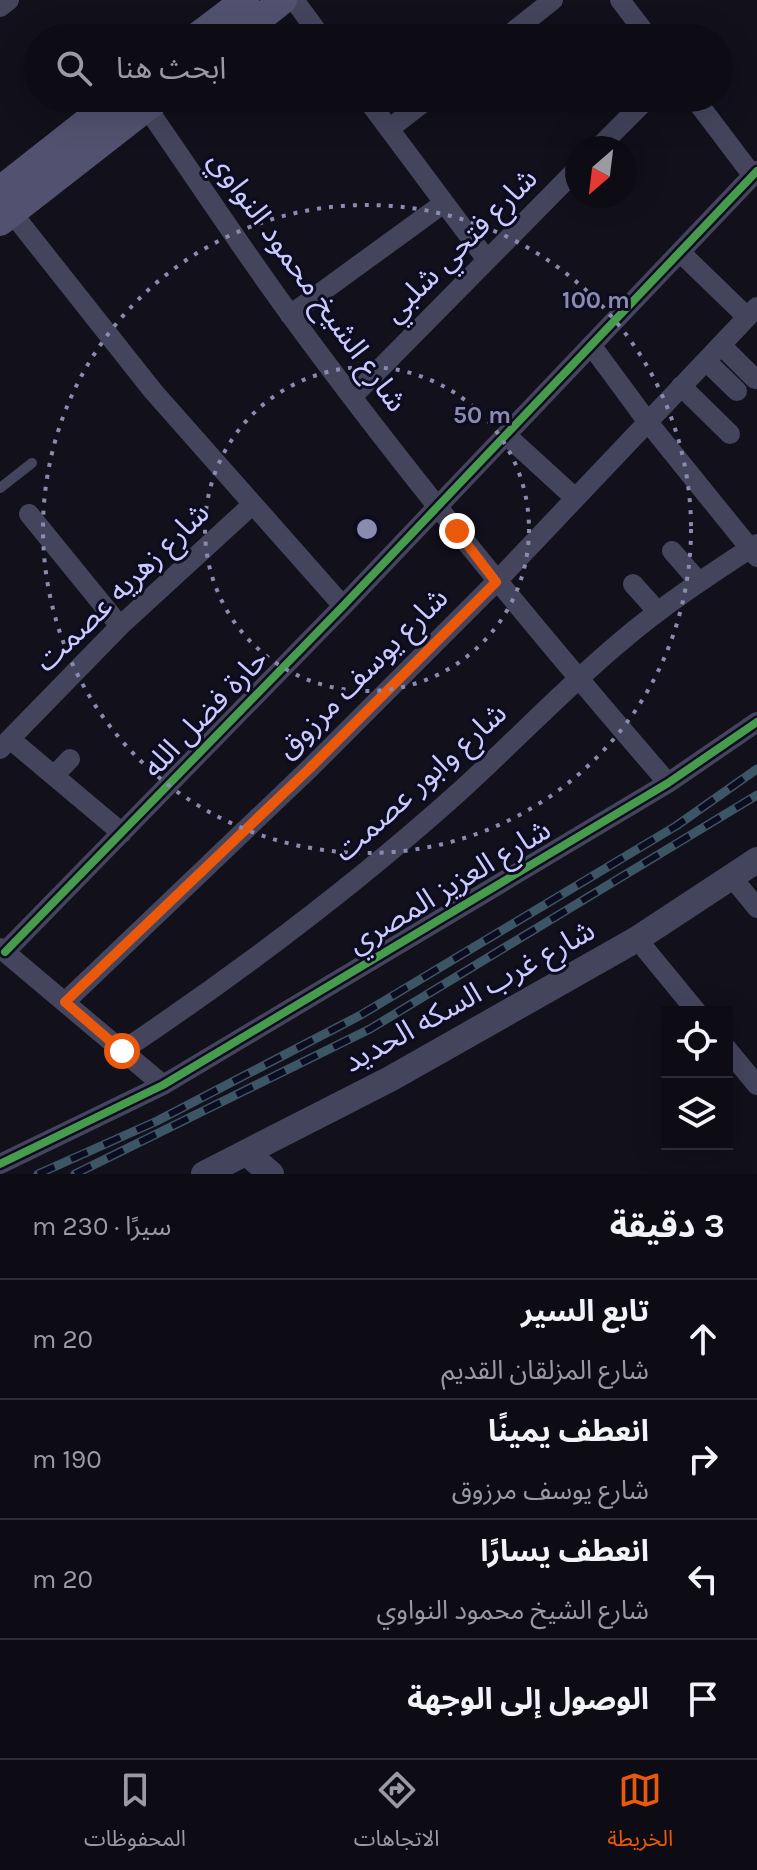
<!DOCTYPE html>
<html lang="ar">
<meta charset="utf-8">
<style>
:root{--surface:#0d0c14;--page:#16151d;--text:#f1f3f6;--muted:#9a9ba0;--line:#2d2c34;--accent:#ea580c}
body{margin:0;font-family:Karla,"Noto Sans Arabic",sans-serif;background:var(--page);color:var(--text);direction:rtl}
.controls{position:absolute;right:24px;bottom:24px;display:grid;overflow:hidden;border-radius:0px;box-shadow:0 8px 32px #0002}
.controls button{width:72px;height:72px;display:grid;place-items:center;padding:0;border:0;border-bottom:2px solid var(--line);background:var(--surface);color:var(--text);font:40px sans-serif}
.compass{position:absolute;left:565px;top:136px;width:72px;height:72px;border-radius:50%;background:var(--surface);box-shadow:0 8px 32px #0002;rotate:208deg}
.stop{position:absolute;width:24px;height:24px;margin:-18px;border:6px solid #ea580c;border-radius:50%;background:#fff}
.stop.end{background:#ea580c;border-color:#fff;box-shadow:0 2px 8px #0008}
.list{margin:0;padding:0;list-style:none}
h2{display:flex;justify-content:space-between;align-items:center;height:104px;margin:0;padding:0 32px;font-size:34px}
h2 small{font-size:26px;font-weight:400;color:var(--muted)}
.list li{display:grid;grid-template-columns:52px 1fr auto;gap:24px;align-items:center;box-sizing:border-box;height:120px;padding:0 32px;border-top:2px solid var(--line)}
.list b{display:block;font-size:30px;white-space:nowrap}
.list p{margin:0;font-size:26px;white-space:nowrap;color:var(--muted)}
.list em{font-size:26px;font-style:normal;color:var(--muted)}
.icon{flex:none;width:44px;height:44px;fill:none;stroke:currentColor;stroke-width:2;stroke-linecap:round;stroke-linejoin:round}
.map{position:relative;flex:none;width:757px;height:1174px;overflow:hidden;direction:ltr}
.search{position:absolute;background:var(--surface);box-shadow:0 8px 32px #0002;left:24px;right:24px;top:24px;height:88px;display:flex;align-items:center;gap:20px;box-sizing:border-box;padding:0 28px;border-radius:44px;color:var(--muted);font-size:30px}
.sheet{height:584px;background:var(--surface)}
nav{display:flex;justify-content:space-around;align-items:center;box-sizing:border-box;height:112px;border-top:2px solid var(--line);background:var(--surface);font-size:22px;color:var(--muted)}
nav a{display:grid;justify-items:center;gap:4px}
nav .on{color:var(--accent)}
.map>svg:first-child{display:block}
.lines{fill:none;stroke-linecap:round;stroke-linejoin:round}
.service{stroke:#44455d;stroke-width:10}
.minor{stroke:#44455d;stroke-width:20}
.tertiary{stroke:#44455d;stroke-width:26}
.secondary{stroke:#52516f;stroke-width:28}
.rail-casing{stroke:#3d5665;stroke-width:9}
.rail{stroke:#0d0b20;stroke-width:6;stroke-dasharray:18;stroke-linecap:butt}
.cycleway-casing{stroke:#0d0b20;stroke-width:13}
.cycleway{stroke:#469c4c;stroke-width:8}
.route{stroke:#ea580c;stroke-width:10}
.ring{fill:none;stroke:#8b8aaf;stroke-width:4;stroke-dasharray:4 8}
.labels{text-anchor:middle;stroke-width:6;stroke-linejoin:round;paint-order:stroke}
.street-label{font-size:30px;fill:#cccbff;stroke:#0d0b20}
.centre{fill:#8b8aaf;stroke:#0d0b20;stroke-width:4}
.ring-label{font-size:24px;text-anchor:middle;font-weight:bold;fill:#8b8aaf;stroke:#0d0b20;stroke-width:6;stroke-linejoin:round;paint-order:stroke}
</style>
<div class="map">
<svg width="757" height="1174" viewBox="0 0 757 1174">
<rect width="100%" height="100%" fill="#11101b"/>
<g class="lines">
<!-- service -->
<path class="service" d="M 0,488 L 32,463"/>
<!-- minor -->
<path class="minor" d="M 294,0 L 322,38
M 620,0 L 649,38
M 0,7 L 9,0
M 505,38 L 553,0
M 366,98 L 487,260
M 694,98 L 753,176
M 147,108 C 195,177 242,249 292,317 C 410,478 538,632 668,783
M 389,129 L 429,98
M 598,148 L 648,98
M 5,204 L 153,391 L 343,606
M 680,252 L 747,317
M 290,315 L 444,203
M 591,345 L 647,421 L 757,557
M 721,345 L 755,379
M 706,361 L 737,391
M 681,386 L 730,434
M 352,397 L 577,169
M 506,435 L 575,498
M 29,514 L 120,626
M 672,551 L 699,582
M 633,584 L 658,612
M 10,739 L 122,833
M 0,749 L 120,626 L 253,504
M 54,776 L 70,759
M 731,876 L 757,908
M 637,939 L 697,1012
M 0,948 L 163,1085
M 5,952 L 343,606 L 757,171
M 65,1002 L 309,769 L 496,582 L 757,307
M 727,1049 L 757,1085
M 122,1051 C 240,972 353,887 459,792 C 513,743 563,690 619,643 C 662,606 709,575 757,544
M 0,1164 L 163,1085 L 668,783 L 757,722"/>
<!-- tertiary -->
<path class="tertiary" d="M 247,1153 L 271,1174
M 204,1174 L 390,1079 L 637,939 L 757,860"/>
<!-- secondary -->
<path class="secondary" d="M 195,38 L 245,0
M 235,38 L 283,0
M 0,190 L 117,98
M 0,222 L 159,98"/>
<defs>
<path id="rail" d="M 38,1174 L 157,1121 L 359,1016 L 676,826 L 757,769
M 75,1174 L 370,1029 L 757,795"/>
</defs>
<!-- rail casing -->
<use href="#rail" class="rail-casing"/>
<!-- rail -->
<use href="#rail" class="rail"/>
<defs>
<path id="cycleway" d="M 5,952 L 343,606 L 757,171
M 0,1164 L 163,1085 L 668,783 L 757,722"/>
</defs>
<!-- cycleway casing -->
<use href="#cycleway" class="cycleway-casing"/>
<!-- cycleway -->
<use href="#cycleway" class="cycleway"/>
</g>
<g class="lines">
<!-- route -->
<path class="route" d="M 122,1051 L 65,1002 L 309,769 L 496,582 L 457,531"/>
</g>
<!-- distance rings -->
<g class="ring">
<circle cx="367" cy="529" r="162"/>
<circle cx="367" cy="529" r="324"/>
</g>
<g class="labels">
<!-- street labels -->
<g class="street-label">
<text transform="translate(460 245) rotate(-45)" y="10">شارع فتحي شلبي</text>
<text transform="translate(308 281) rotate(54)" y="10">شارع الشيخ محمود النواوي</text>
<text transform="translate(122 587) rotate(-44)" y="10">شارع زهريه عصمت</text>
<text transform="translate(362 673) rotate(-45)" y="10">شارع يوسف مرزوق</text>
<text transform="translate(205 713) rotate(-46)" y="10">حارة فضل الله</text>
<text transform="translate(420 782) rotate(-42)" y="10">شارع وابور عصمت</text>
<text transform="translate(449 886) rotate(-31)" y="10">شارع العزيز المصري</text>
<text transform="translate(469 996) rotate(-29)" y="10">شارع غرب السكه الحديد</text>
</g>
</g>
<circle cx="367" cy="529" r="12" class="centre"/>
<g class="ring-label">
<text x="596" y="308">100 m</text>
<text x="482" y="423">50 m</text>
</g>
</svg>
<div class="controls">
<button><svg class="icon" aria-label="locate" viewBox="0 0 24 24"><circle cx="12" cy="12" r="6"/><path d="M12 2v4M12 18v4M2 12h4M18 12h4"/></svg></button>
<button><svg class="icon" aria-label="layers" viewBox="0 0 24 24"><path d="M12 4l9 5-9 5-9-5zM3 14l9 5 9-5"/></svg></button>
</div>
<svg class="compass" viewBox="-18 -18 36 36"><path d="M0-13l5 13h-10z" fill="#e53935"/><path d="M0 13l5-13h-10z" fill="#9a9ba0"/></svg>
<div class="stop" style="left:122px;top:1051px"></div>
<div class="stop end" style="left:457px;top:531px"></div>
<div class="search"><svg class="icon" aria-label="search" viewBox="0 0 24 24"><circle cx="10" cy="10" r="6"/><path d="M15 15l6 6"/></svg>ابحث هنا</div>
</div>
<section class="sheet">
<h2>3 دقيقة<small>سيرًا · 230 m</small></h2>
<ul class="list">
<li><svg class="icon" aria-label="ahead" viewBox="0 0 24 24"><path d="M12 20V5M6 11l6-6 6 6"/></svg><div><b>تابع السير</b><p>شارع المزلقان القديم</p></div><em>20 m</em></li>
<li><svg class="icon" aria-label="right" viewBox="0 0 24 24"><path d="M7 20v-9h11M14 6l5 5-5 5"/></svg><div><b>انعطف يمينًا</b><p>شارع يوسف مرزوق</p></div><em>190 m</em></li>
<li><svg class="icon" aria-label="left" viewBox="0 0 24 24"><path d="M17 20v-9H6M10 6l-5 5 5 5"/></svg><div><b>انعطف يسارًا</b><p>شارع الشيخ محمود النواوي</p></div><em>20 m</em></li>
<li><svg class="icon" aria-label="arrive" viewBox="0 0 24 24"><path d="M6 21V4h12l-3 4 3 4H6"/></svg><div><b>الوصول إلى الوجهة</b></div></li>
</ul>
</section>
<nav>
<a class="on"><svg class="icon" aria-label="map" viewBox="0 0 24 24"><path d="M3 6l6-2 6 2 6-2v14l-6 2-6-2-6 2zM9 4v14M15 6v14"/></svg>الخريطة</a>
<a><svg class="icon" aria-label="directions" viewBox="0 0 24 24"><path d="M12 3l9 9-9 9-9-9zM9 14v-3h6M13 9l2 2-2 2"/></svg>الاتجاهات</a>
<a><svg class="icon" aria-label="saved" viewBox="0 0 24 24"><path d="M7 4h10v16l-5-4-5 4z"/></svg>المحفوظات</a>
</nav>
